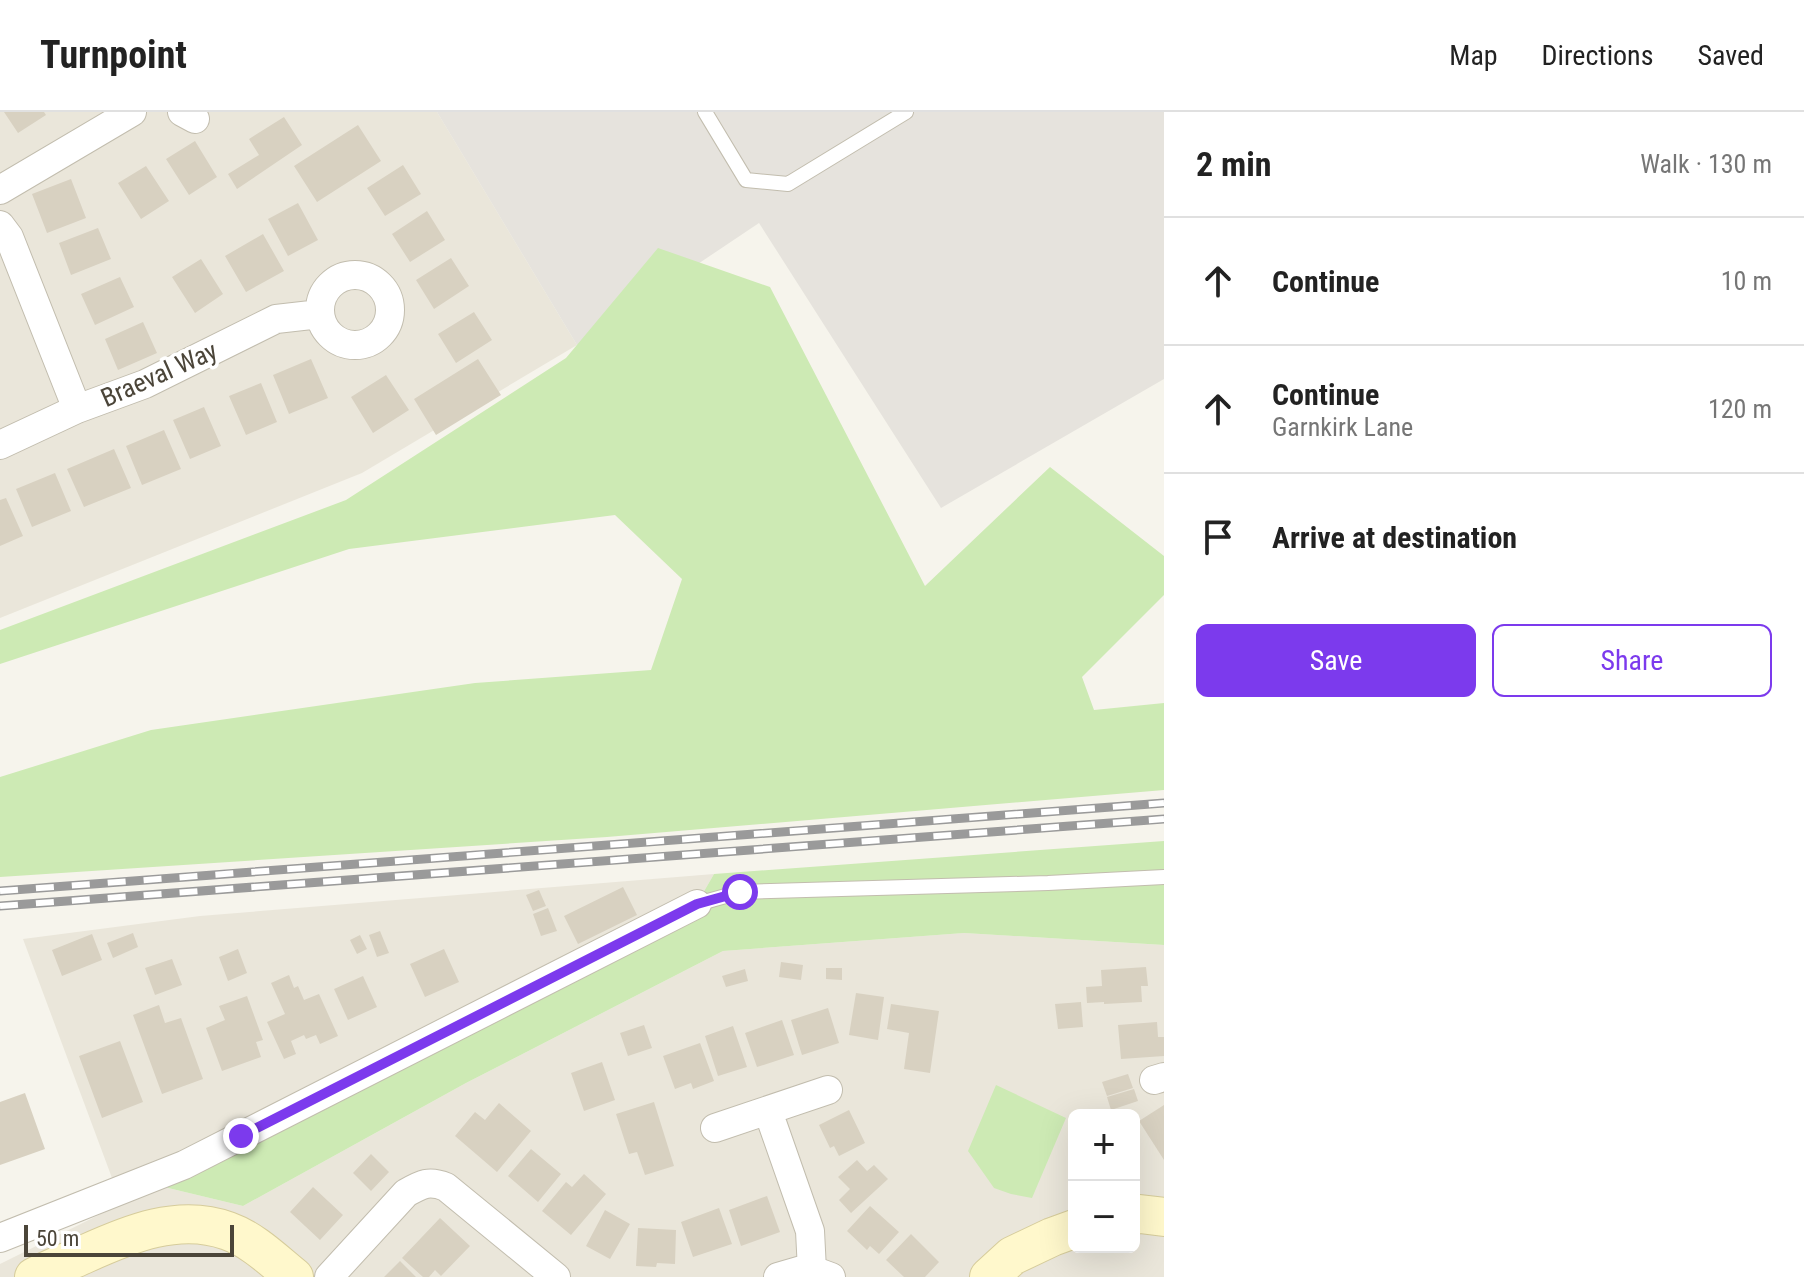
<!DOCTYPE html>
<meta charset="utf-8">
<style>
:root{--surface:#fff;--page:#f6f6f6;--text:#222;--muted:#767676;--line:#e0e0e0;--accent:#7c3aed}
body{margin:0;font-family:"Roboto Condensed",sans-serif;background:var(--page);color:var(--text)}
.controls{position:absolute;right:24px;bottom:24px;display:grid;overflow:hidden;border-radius:12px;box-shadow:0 8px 32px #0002}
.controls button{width:72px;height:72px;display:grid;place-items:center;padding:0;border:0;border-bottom:2px solid var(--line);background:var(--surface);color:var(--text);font:40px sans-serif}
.scale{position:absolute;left:24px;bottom:20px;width:210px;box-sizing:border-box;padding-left:8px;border:4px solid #4b4539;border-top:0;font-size:22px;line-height:28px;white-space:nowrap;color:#4b4539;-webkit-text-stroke:6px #fff;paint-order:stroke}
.stop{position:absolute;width:24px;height:24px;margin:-18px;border:6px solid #7c3aed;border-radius:50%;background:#fff}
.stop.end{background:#7c3aed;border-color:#fff;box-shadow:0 2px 8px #0008}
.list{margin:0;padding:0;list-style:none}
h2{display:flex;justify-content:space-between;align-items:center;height:104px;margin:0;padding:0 32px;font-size:34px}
h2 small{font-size:26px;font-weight:400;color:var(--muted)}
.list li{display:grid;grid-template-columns:52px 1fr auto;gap:24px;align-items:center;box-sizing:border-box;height:128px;padding:0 32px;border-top:2px solid var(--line)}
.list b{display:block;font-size:30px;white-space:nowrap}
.list p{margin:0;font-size:26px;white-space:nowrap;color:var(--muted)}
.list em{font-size:26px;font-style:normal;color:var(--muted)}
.actions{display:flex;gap:16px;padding:24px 32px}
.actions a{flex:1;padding:18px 0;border:2px solid var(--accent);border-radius:12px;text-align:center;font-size:28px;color:var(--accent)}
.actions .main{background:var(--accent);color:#fff}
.icon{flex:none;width:44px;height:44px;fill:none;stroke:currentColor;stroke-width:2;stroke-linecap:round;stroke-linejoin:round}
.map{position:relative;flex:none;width:1164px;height:1165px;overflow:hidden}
header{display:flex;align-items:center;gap:48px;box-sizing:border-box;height:112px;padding:0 40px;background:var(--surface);border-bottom:2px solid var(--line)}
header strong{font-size:38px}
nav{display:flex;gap:44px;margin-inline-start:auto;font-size:28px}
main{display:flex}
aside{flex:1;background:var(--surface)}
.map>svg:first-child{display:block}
.residential{fill:#eae6da;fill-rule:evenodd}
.industrial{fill:#e6e3dd}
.green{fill:#cdeab4}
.building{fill:#d8d1c1}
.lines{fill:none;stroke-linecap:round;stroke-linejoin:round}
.lane-casing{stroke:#c2bdae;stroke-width:16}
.street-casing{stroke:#c2bdae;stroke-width:30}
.secondary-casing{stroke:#d6cc9b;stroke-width:40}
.lane{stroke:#fff;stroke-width:14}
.street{stroke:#fff;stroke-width:28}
.secondary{stroke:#fff8cc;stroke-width:38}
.rail-casing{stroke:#9a9a9a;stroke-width:9}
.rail{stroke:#fff;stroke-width:6;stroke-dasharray:18;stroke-linecap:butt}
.route{stroke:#7c3aed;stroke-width:10}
.labels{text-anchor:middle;stroke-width:7;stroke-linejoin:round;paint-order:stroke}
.street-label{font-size:26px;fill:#4b4539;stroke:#fff}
</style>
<header>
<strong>Turnpoint</strong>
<nav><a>Map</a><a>Directions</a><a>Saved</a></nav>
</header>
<main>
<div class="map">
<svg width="1164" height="1165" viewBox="0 0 1164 1165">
<rect width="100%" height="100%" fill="#f6f4ec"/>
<!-- residential -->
<path class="residential" d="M 0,0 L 437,0 L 577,233 L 362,361 L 0,506 Z
M 714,762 L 699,788 L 115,1074 L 23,827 L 200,804 Z
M 964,821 L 1164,833 L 1164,1165 L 0,1165 L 0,1152 L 129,1088 L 164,1075 L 243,1094 L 466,971 L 723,839 ZM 1074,1003 L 1134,1003 L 1134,1135 L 1074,1135 Z"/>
<!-- industrial -->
<path class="industrial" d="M 437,0 L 1164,0 L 1164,267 L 941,396 L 759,111 L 577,233 Z"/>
<!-- green -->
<path class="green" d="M 658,136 L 770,175 L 925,474 L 1050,355 L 1164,444 L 1164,483 L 1082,565 L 1094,598 L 1164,591 L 1164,678 L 607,725 L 0,765 L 0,665 L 151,618 L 475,571 L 651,558 L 682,467 L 615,403 L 349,437 L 0,552 L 0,518 L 346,388 L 566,246 Z
M 1164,729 L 1164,833 L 964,821 L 723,839 L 466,971 L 243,1094 L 164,1075 L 699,788 L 714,762 Z
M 996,973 L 1066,1006 L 1032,1086 L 1011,1082 L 994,1076 L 968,1039 Z"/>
<!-- building -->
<path class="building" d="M 4,0 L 44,0 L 46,3 L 18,21 Z
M 284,5 L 302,33 L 237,77 L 228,62 L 259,43 L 249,27 Z
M 358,13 L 381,49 L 317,90 L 294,54 Z
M 195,29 L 217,65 L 189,83 L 166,47 Z
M 403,53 L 421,82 L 385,104 L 367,76 Z
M 146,54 L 169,89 L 141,107 L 118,71 Z
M 71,67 L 86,106 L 47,121 L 32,82 Z
M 298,91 L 318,128 L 288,144 L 268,107 Z
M 427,99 L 445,128 L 410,150 L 392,122 Z
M 98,116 L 111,147 L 71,163 L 59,131 Z
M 263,122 L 284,159 L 246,180 L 225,144 Z
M 451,146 L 469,174 L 434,197 L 416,168 Z
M 201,147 L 223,182 L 195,201 L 172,165 Z
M 120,165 L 134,195 L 95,213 L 81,182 Z
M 474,200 L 492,228 L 456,251 L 438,222 Z
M 143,210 L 157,241 L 118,258 L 105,227 Z
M 311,247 L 328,286 L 289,302 L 273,263 Z
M 478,247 L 501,283 L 436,323 L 414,287 Z
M 386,263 L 409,298 L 373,321 L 351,285 Z
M 261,271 L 277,310 L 246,323 L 229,284 Z
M 204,295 L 221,334 L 190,347 L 173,308 Z
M 164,318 L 181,357 L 142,373 L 126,334 Z
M 114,337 L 131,376 L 84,395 L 67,357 Z
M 55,361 L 71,399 L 32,415 L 16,377 Z
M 6,386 L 23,424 L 0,434 L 0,388 Z
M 623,775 L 637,803 L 578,832 L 564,804 Z
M 539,778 L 546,794 L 533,799 L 526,783 Z
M 548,796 L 557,819 L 541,824 L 533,802 Z
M 380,819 L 389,841 L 377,845 L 369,823 Z
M 133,821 L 138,835 L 113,846 L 107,831 Z
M 92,822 L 102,848 L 62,864 L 52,838 Z
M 360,823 L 367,837 L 357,842 L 350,828 Z
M 238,837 L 247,861 L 228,869 L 219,845 Z
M 444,837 L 459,870 L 425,885 L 410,852 Z
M 172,847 L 182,873 L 155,883 L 145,856 Z
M 781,850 L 803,853 L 801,868 L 779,865 Z
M 1146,855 L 1148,874 L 1141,874 L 1142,890 L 1104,892 L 1104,890 L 1087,891 L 1086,875 L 1102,874 L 1101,858 Z
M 826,856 L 842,856 L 842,868 L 826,867 Z
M 745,857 L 748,869 L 726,875 L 722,864 Z
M 289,863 L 294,876 L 298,874 L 304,888 L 319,882 L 338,924 L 320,932 L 316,923 L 306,927 L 304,923 L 291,929 L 296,942 L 284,947 L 267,910 L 285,902 L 271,871 Z
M 363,864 L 377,895 L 348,908 L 334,877 Z
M 856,881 L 884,885 L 878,928 L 849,923 Z
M 247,884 L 263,928 L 256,930 L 261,945 L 222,959 L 206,916 L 225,908 L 219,894 Z
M 1081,890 L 1083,915 L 1058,917 L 1055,892 Z
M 891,892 L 939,899 L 930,961 L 904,957 L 909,921 L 887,917 Z
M 159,893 L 165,911 L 181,906 L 203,967 L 162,982 L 133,903 Z
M 828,896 L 839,931 L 802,943 L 791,908 Z
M 782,908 L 794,943 L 757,955 L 745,921 Z
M 1157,910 L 1158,925 L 1164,925 L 1164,944 L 1121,947 L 1118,913 Z
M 644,913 L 652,936 L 628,944 L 620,921 Z
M 733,914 L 747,955 L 718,964 L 705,924 Z
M 120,929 L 143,990 L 102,1006 L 79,944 Z
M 700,931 L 714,969 L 693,977 L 691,971 L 675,977 L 663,944 Z
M 602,950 L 615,988 L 584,999 L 571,961 Z
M 1128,962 L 1133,976 L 1107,984 L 1102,970 Z
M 1134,977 L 1138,989 L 1111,998 L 1107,985 Z
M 25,981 L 45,1037 L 0,1053 L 0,990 Z
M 654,990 L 674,1054 L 645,1063 L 637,1040 L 629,1042 L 616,1002 Z
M 499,991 L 531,1019 L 497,1060 L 455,1024 L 475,1000 L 485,1008 Z
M 1164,993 L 1164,1048 L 1139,1009 Z
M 849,998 L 865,1031 L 839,1044 L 834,1034 L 830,1036 L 819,1013 Z
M 531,1037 L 561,1062 L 538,1090 L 508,1064 Z
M 371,1042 L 389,1060 L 371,1079 L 353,1061 Z
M 857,1048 L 867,1059 L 874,1053 L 888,1067 L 851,1101 L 839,1088 L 850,1077 L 838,1065 Z
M 584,1062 L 606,1082 L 571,1123 L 542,1099 L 566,1070 L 572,1075 Z
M 313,1075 L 343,1103 L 320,1128 L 290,1100 Z
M 767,1084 L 780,1120 L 741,1134 L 729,1098 Z
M 870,1094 L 899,1120 L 879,1142 L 870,1134 L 867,1138 L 847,1119 Z
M 719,1096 L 732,1132 L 693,1145 L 681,1110 Z
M 605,1098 L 630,1112 L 610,1147 L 586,1134 Z
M 440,1106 L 470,1134 L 441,1164 L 435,1158 L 429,1165 L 423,1165 L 402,1146 Z
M 638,1116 L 676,1118 L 675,1152 L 657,1151 L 656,1155 L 636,1154 Z
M 911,1122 L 939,1150 L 925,1165 L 904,1165 L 886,1148 Z
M 400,1149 L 416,1165 L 384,1165 Z"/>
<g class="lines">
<defs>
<path id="lane" d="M 705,0 L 746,68 L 788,72 L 906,0
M 697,792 L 740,780 L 1048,771 L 1164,765"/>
<path id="street" d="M 182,0 L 195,7
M 0,78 L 132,0
M 0,113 L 9,125 L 77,297
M320 198a35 35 0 1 1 70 0a35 35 0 1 1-70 0Z
M 0,333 L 77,297 L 145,272 L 276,207 L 320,202
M 1154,968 L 1164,965
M 768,999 L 810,1119 L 812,1158 L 831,1165
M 715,1016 L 828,978
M 0,1126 L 184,1053 L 697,792
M 329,1165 L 406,1081 C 422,1072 429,1068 446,1075 L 556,1165
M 778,1165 L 802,1158 L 812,1158"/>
<path id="secondary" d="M 1134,1103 L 1140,1102 L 1164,1105
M 34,1165 C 50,1156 68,1150 85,1142 C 129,1122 179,1101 228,1119 C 253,1128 273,1148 294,1165
M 989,1165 L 1012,1144 L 1052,1125 L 1074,1117"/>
</defs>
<!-- lane casing -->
<use href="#lane" class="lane-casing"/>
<!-- street casing -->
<use href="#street" class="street-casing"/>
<!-- secondary casing -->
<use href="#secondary" class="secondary-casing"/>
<!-- lane -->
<use href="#lane" class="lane"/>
<!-- street -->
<use href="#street" class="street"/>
<!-- secondary -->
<use href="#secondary" class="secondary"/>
<defs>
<path id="rail" d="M 0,779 L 1164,691
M 0,794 L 1164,707"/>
</defs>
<!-- rail casing -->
<use href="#rail" class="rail-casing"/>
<!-- rail -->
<use href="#rail" class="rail"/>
</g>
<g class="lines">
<!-- route -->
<path class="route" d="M 241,1024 L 697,792 L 740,780"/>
</g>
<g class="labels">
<!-- street labels -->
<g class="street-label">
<text transform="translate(159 262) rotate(-24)" y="9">Braeval Way</text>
</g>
</g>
</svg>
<div class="controls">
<button>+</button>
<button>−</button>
</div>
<div class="scale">50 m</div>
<div class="stop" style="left:740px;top:780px"></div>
<div class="stop end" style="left:241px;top:1024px"></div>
</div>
<aside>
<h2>2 min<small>Walk · 130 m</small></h2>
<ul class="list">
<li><svg class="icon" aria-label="ahead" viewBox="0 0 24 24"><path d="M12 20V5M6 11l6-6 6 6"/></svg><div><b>Continue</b></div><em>10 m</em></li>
<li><svg class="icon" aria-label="ahead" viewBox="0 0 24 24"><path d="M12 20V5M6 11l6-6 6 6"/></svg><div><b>Continue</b><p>Garnkirk Lane</p></div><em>120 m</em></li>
<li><svg class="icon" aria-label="arrive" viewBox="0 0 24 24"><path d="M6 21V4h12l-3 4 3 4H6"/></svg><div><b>Arrive at destination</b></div></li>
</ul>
<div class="actions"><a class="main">Save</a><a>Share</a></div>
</aside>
</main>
